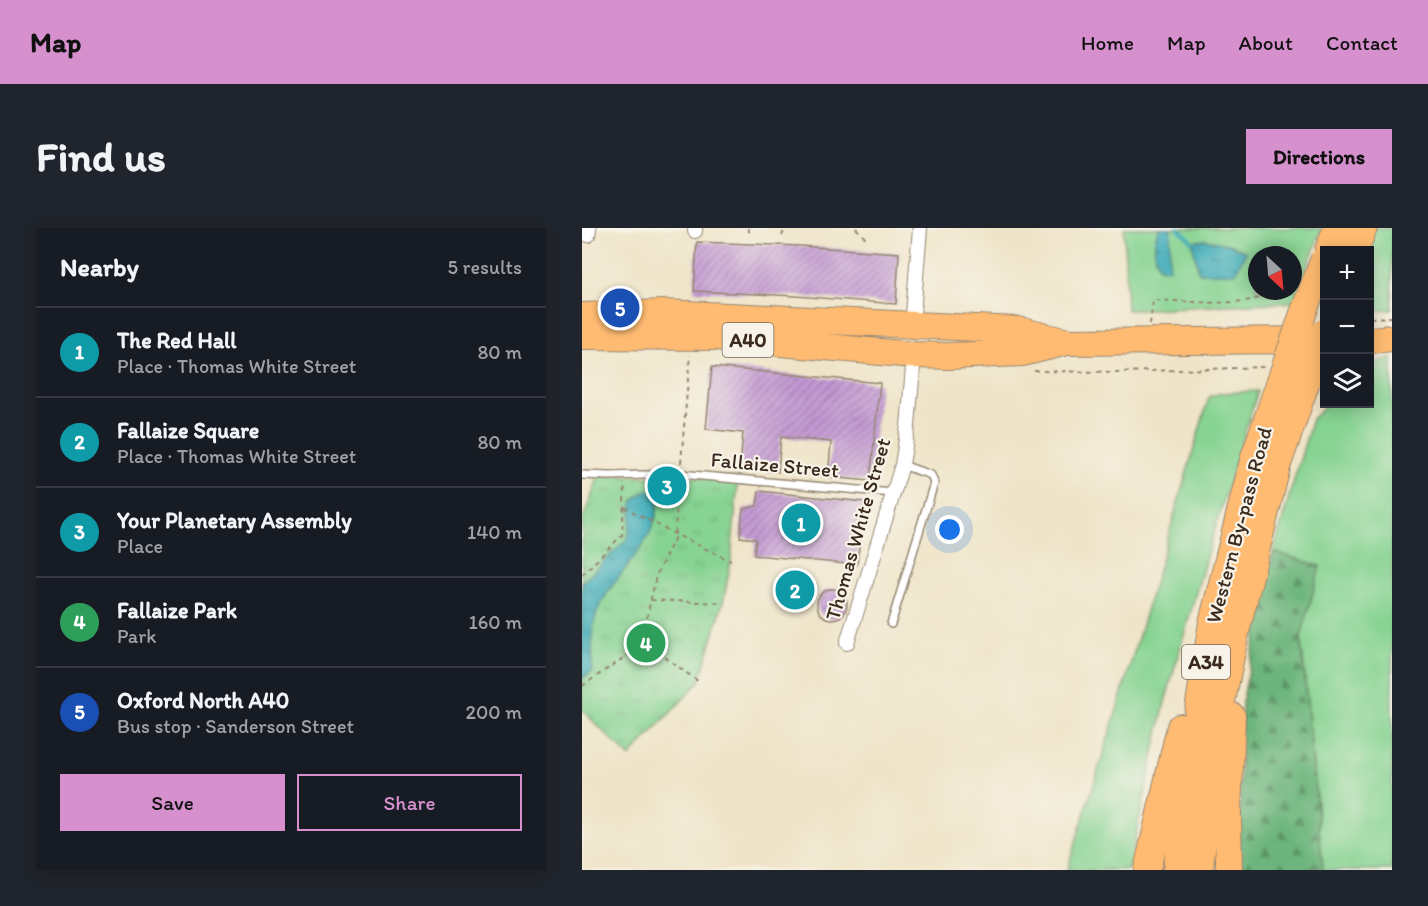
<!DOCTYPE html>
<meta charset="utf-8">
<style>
:root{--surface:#171b24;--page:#20242c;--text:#f1f3f6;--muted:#9ea1a6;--line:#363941;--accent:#d690ce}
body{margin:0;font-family:Itim,sans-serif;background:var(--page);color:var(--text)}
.controls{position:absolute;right:18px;top:18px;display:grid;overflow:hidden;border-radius:0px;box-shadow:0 3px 15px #0003}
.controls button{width:54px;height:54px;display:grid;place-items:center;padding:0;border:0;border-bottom:2px solid var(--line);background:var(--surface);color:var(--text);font:30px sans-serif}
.compass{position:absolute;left:666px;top:18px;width:54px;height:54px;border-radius:50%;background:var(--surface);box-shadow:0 3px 15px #0003;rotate:154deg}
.you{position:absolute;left:368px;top:302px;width:21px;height:21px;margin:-15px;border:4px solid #fff;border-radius:50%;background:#1a73e8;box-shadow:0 0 0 9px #1a73e833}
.badge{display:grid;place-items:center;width:39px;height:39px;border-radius:50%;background:var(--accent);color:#fff;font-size:20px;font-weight:700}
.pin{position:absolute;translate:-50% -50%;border:3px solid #fff;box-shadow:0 2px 6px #0006}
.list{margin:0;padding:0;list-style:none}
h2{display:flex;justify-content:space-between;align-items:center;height:78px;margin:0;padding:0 24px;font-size:26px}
h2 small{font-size:20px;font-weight:400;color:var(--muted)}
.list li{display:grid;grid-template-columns:39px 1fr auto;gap:18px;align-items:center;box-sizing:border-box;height:90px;padding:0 24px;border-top:2px solid var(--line)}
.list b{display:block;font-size:22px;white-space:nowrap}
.list p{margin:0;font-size:20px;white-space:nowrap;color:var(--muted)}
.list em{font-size:20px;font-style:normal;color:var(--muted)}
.actions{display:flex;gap:12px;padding:18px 24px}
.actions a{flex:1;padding:14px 0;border:2px solid var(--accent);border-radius:0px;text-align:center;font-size:21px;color:var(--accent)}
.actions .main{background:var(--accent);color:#111}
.icon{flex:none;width:33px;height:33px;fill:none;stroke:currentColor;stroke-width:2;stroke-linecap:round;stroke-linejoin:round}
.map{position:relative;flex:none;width:810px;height:642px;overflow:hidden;border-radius:0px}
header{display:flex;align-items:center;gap:36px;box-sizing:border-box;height:84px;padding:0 30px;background:var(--accent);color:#111}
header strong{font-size:28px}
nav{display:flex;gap:33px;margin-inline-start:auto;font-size:21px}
.intro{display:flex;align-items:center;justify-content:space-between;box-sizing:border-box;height:144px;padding:0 36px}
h1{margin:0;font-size:42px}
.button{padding:15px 27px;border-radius:0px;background:var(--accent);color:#111;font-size:21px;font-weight:700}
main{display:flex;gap:36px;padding:0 36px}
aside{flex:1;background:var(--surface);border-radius:0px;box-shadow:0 3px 15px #0003}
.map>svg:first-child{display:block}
.grass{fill:#86d392;stroke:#607e58;stroke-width:1.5;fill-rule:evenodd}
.forest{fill:url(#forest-firs);stroke:#54704d;stroke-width:1.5}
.park{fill:url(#park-tufts);stroke:#607e58;stroke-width:1.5}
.water{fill:url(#water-ripples);stroke:#3b6a6b;stroke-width:1.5}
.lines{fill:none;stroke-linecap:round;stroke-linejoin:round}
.stream{stroke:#3babb8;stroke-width:4}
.building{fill:url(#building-hatch)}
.lane-casing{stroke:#958773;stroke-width:10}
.street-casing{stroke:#958773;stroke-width:16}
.highway-casing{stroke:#958773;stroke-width:28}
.path{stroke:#958773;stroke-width:2;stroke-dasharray:4.5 4.5;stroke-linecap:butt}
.lane{stroke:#fff;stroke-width:7}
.street{stroke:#fff;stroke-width:14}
.highway{stroke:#ffbb71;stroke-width:26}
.highway-bridge-casing{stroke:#958773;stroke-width:28;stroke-linecap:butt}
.highway-bridge{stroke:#ffbb71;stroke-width:26}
.labels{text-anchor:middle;stroke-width:4.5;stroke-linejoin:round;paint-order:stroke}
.shield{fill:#f7f3e8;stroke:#73665b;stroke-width:1.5}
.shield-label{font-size:20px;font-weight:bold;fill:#3b2a1e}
.street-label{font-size:21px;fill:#3b2a1e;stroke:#f7f3e8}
</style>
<header>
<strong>Map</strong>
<nav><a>Home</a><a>Map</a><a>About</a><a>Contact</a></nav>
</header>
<div class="intro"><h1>Find us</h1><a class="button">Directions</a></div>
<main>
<aside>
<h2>Nearby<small>5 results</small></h2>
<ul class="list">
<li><span class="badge" style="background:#0f9aa8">1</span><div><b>The Red Hall</b><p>Place · Thomas White Street</p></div><em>80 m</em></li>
<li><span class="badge" style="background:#0f9aa8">2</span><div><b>Fallaize Square</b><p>Place · Thomas White Street</p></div><em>80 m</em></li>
<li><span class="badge" style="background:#0f9aa8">3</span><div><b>Your Planetary Assembly</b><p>Place</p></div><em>140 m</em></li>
<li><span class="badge" style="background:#2e9e5b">4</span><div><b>Fallaize Park</b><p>Park</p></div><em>160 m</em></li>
<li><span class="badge" style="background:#1a4fb4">5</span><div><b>Oxford North A40</b><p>Bus stop · Sanderson Street</p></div><em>200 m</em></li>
</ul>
<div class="actions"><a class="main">Save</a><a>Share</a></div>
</aside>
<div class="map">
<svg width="810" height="642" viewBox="0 0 810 642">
<defs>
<pattern id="forest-firs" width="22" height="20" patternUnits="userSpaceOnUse" patternTransform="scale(1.5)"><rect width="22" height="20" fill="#6cb57c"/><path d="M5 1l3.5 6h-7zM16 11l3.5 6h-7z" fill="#5a9365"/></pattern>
<pattern id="park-tufts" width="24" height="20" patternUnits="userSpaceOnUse" patternTransform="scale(1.5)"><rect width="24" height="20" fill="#86d392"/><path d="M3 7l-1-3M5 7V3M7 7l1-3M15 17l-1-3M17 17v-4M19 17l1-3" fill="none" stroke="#75b57d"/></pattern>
<pattern id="water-ripples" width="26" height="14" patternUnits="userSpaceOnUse" patternTransform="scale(1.5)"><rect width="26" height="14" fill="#3babb8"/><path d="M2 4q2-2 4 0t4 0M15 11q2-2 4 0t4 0" fill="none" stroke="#338b95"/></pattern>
<pattern id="building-hatch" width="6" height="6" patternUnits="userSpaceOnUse" patternTransform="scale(1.5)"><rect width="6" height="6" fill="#c298d3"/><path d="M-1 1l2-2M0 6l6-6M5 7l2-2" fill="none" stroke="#9f7cab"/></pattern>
</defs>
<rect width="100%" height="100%" fill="#f7f3e8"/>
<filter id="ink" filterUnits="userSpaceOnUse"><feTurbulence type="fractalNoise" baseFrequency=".0167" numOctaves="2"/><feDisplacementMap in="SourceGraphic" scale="12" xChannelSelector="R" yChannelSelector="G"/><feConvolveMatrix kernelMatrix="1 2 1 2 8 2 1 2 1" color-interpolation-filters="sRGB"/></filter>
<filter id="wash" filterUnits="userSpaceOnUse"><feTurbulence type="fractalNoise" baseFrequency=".008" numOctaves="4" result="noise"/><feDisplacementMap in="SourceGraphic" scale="24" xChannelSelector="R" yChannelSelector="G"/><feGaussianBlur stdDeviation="1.35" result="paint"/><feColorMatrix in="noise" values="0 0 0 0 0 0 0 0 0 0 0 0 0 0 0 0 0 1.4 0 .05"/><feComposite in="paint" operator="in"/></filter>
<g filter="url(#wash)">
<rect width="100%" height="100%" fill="#efe4c8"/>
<!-- grass -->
<path class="grass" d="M 542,0 L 740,0 L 712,74 L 545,82 ZM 675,27 L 711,27 L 711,63 L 675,63 Z
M 789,0 L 810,0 L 810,82 L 788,83 L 788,22 L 780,22 Z
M 810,129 L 810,642 L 741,642 L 719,409 L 738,338 L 691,324 L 730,191 L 746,176 L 788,176 L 788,137 Z
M 676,163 L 624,329 L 583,474 L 546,642 L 485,642 L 538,472 L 627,169 L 639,165 Z"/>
<!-- forest -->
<path class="forest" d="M 691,324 L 738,338 L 719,409 L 741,642 L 659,642 L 657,606 L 660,475 Z"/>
<!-- park -->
<path class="park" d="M 17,248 L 156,250 L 149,333 L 141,375 L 117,454 L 47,529 L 0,482 L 0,294 Z"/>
<!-- water -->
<path class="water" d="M 577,0 L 589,0 L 587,40 L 578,40 C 571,27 571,13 577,0 Z
M 625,12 L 649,17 L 664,24 L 653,45 L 617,45 L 610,13 Z
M 72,262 L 76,266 C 80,311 36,341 17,379 C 8,397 11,424 10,444 L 0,451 L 0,355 L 46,310 L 51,273 L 63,263 Z"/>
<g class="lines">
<!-- stream -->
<path class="stream" d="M 596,0 L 610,13"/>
</g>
<g id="blocks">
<!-- building -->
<path class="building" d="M 115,14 L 218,18 L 317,25 L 314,76 L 214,68 L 112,63 Z
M 130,139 L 298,155 L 288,253 L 246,249 L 249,214 L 199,209 L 196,244 L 158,240 L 161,205 L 124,201 Z
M 177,263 L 282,274 L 275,337 L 172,327 L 174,311 L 158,309 L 161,281 L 175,278 Z
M235 376a15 15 0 1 1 30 0a15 15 0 1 1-30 0Z"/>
</g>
</g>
<g filter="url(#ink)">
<use href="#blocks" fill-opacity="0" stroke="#958773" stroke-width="1.5"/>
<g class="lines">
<defs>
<path id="lane" d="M 0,247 L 27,248 L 98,246 L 311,265
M 309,396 L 352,255 L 349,247 L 320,237"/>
<path id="street" d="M 113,3 L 113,0
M 6,7 L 7,0
M 330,99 L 338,0
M 265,415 L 320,237 L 326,198 L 332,127"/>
<path id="highway" d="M 746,22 L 755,0
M 773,22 L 782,0
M 0,88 L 82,85 L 436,102 L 482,113
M 0,108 L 133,109 L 332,127 L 366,128 L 441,125 L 485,114 L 733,112
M 788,112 L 810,110
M 565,642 L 598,499
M 594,642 L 599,588 L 630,395 L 672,229
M 618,642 L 630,522 L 654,404 L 695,239
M 647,642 L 646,585 L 650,488"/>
</defs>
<!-- lane casing -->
<use href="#lane" class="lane-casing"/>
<!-- street casing -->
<use href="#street" class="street-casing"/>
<!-- highway casing -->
<use href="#highway" class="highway-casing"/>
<!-- path -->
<path class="path" d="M 166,0 L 168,6
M 274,0 L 286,13
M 200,8 L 203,0
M 788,90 L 810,89
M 568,96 L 571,72 C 613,73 658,81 697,63
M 452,143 L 538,144 L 683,139
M 99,235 L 108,127
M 42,279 L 93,306 L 149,333
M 0,347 L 40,307 L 43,256
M 69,372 L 141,375
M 61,413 L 117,454
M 0,458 L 52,423 L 60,412 L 74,348 L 92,311 L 97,256"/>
<!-- lane -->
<use href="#lane" class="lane"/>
<!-- street -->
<use href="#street" class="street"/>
<!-- highway -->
<use href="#highway" class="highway"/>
<defs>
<path id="highway-bridge" d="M 672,229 L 723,80 L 742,31
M 695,239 L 742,104"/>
</defs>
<!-- highway-bridge casing -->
<use href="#highway-bridge" class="highway-bridge-casing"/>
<!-- highway-bridge -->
<use href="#highway-bridge" class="highway-bridge"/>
</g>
</g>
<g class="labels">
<!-- shield labels -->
<g class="shield">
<rect x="140.5" y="95" width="51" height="34" rx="4.5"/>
<rect x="600" y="417" width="48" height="34" rx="4.5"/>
</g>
<g class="shield-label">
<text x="166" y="119">A40</text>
<text x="624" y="441">A34</text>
</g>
<!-- street labels -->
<g class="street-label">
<text transform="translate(193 237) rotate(5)" y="7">Fallaize Street</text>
<text transform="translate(657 297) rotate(-75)" y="7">Western By-pass Road</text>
<text transform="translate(276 301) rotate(-74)" y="7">Thomas White Street</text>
</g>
</g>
</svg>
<div class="controls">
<button>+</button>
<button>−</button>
<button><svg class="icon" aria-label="layers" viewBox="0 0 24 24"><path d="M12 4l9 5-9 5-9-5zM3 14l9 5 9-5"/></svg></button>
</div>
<svg class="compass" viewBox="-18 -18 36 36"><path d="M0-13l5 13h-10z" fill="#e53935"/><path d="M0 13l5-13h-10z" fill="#9ea1a6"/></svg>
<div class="you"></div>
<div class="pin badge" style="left:219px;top:295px;background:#0f9aa8">1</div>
<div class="pin badge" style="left:213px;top:362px;background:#0f9aa8">2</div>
<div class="pin badge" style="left:85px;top:258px;background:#0f9aa8">3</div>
<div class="pin badge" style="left:64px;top:415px;background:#2e9e5b">4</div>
<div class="pin badge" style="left:38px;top:80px;background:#1a4fb4">5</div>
</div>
</main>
